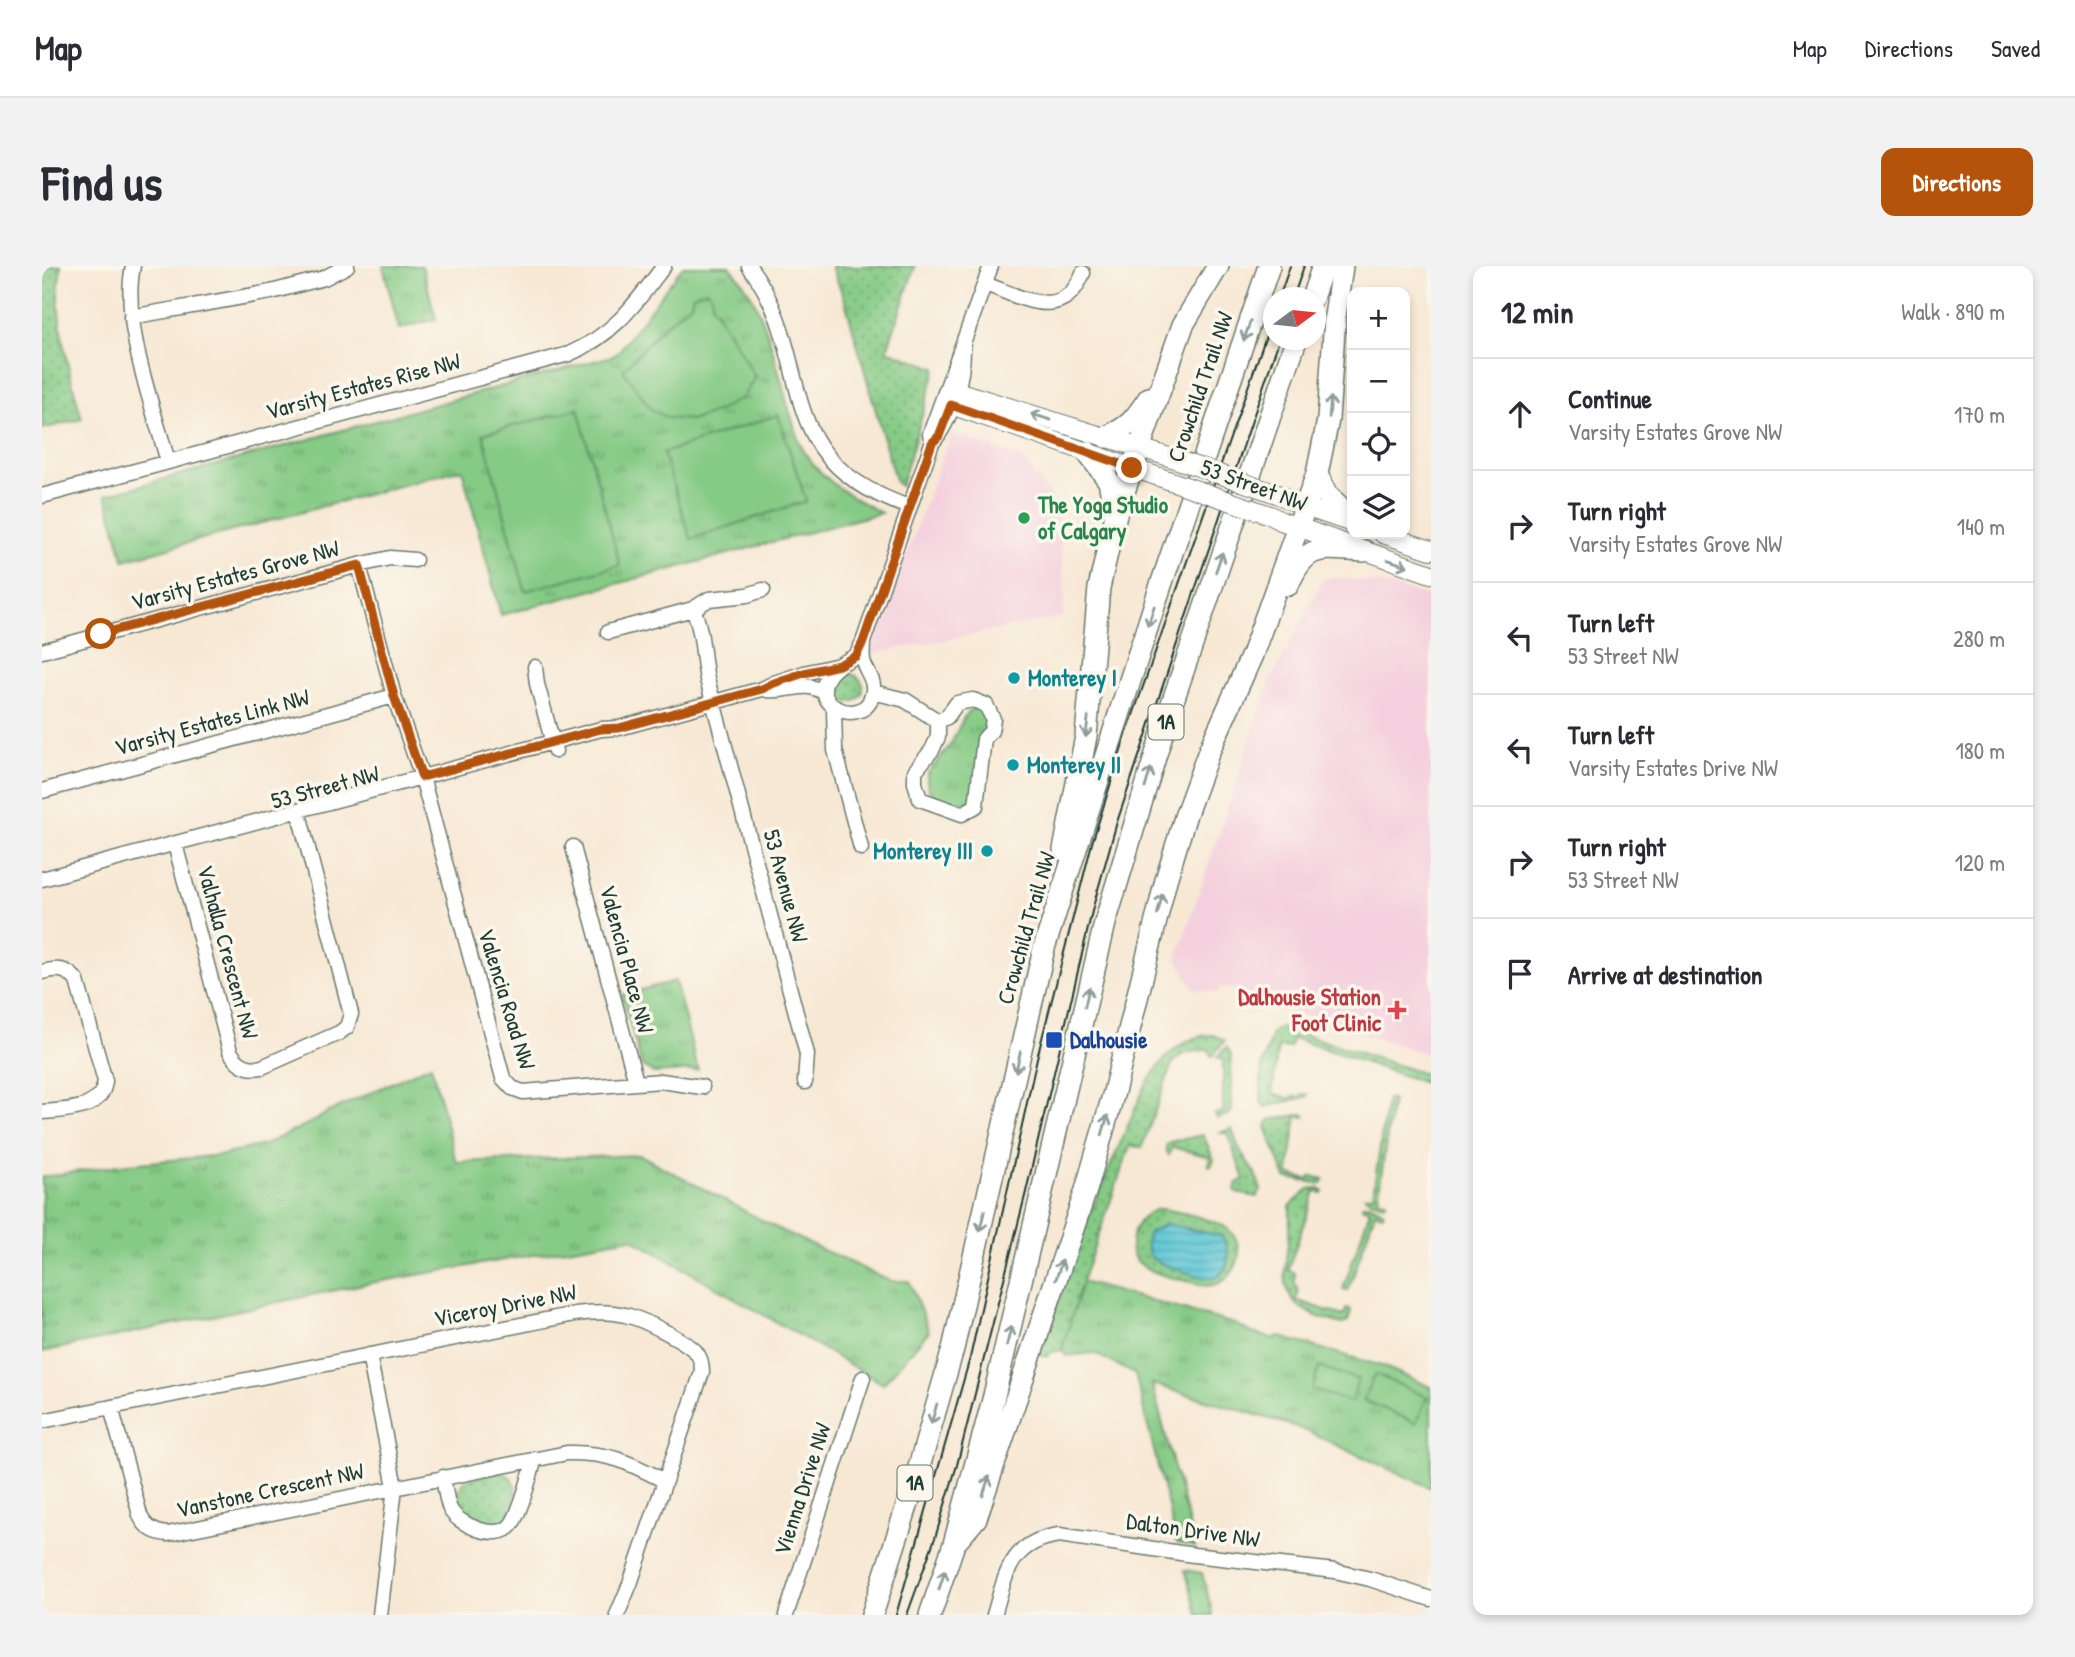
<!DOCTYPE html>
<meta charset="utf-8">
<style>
:root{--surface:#fff;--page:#f2f2f3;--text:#2b2b33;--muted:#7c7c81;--line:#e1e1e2;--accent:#b45309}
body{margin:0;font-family:"Patrick Hand",sans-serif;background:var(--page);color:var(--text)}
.controls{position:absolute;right:21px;top:21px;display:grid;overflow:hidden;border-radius:14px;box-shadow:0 4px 10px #0003}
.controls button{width:63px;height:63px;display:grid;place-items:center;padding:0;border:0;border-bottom:2px solid var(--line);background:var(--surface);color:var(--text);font:35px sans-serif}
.compass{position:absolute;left:1221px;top:21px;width:63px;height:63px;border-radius:50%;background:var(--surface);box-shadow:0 4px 10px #0003;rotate:75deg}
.stop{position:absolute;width:21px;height:21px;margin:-16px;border:5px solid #b45309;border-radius:50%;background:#fff}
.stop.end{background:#b45309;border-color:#fff;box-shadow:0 2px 7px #0008}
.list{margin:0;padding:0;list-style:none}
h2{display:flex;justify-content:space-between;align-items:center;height:91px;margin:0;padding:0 28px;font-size:30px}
h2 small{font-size:23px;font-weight:400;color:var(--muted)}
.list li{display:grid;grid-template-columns:46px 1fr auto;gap:21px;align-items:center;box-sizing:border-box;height:112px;padding:0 28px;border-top:2px solid var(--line)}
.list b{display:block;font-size:26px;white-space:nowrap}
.list p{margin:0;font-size:23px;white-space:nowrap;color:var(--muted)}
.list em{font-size:23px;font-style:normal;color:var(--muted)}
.icon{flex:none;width:38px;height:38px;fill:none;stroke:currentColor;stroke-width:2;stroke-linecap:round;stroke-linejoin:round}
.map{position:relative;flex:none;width:1389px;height:1349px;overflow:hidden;border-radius:14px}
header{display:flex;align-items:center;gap:42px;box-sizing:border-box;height:98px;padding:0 35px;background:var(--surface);border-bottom:2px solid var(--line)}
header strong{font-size:33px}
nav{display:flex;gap:38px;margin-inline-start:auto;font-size:24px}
.intro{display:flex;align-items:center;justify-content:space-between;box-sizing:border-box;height:168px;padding:0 42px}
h1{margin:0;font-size:49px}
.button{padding:18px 32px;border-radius:14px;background:var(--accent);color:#fff;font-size:24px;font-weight:700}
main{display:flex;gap:42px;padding:0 42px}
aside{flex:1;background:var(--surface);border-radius:14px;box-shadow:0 4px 10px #0003}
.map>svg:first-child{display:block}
.built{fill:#f4cfdd}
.grass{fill:url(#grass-dots);stroke:#52845c;stroke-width:2;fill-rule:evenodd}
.park{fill:url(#park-tufts);stroke:#52845c;stroke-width:2}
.pitch{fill:#85ca85;stroke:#52845c;stroke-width:2}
.water{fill:url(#water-rules);stroke:#3d8284;stroke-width:2}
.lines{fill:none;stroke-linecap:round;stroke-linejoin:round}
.minor-casing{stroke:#6b796c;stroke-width:17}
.major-casing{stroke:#6b796c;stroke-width:20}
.highway-casing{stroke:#6b796c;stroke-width:24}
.minor{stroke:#fff;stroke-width:14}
.major{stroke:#fff;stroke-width:18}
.highway{stroke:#fff;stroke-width:21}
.tram{stroke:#1f3d34;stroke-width:2}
.major-bridge-casing{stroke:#6b796c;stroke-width:20;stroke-linecap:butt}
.major-bridge{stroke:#fff;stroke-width:18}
.oneway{stroke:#8f9e9a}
.route{stroke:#b45309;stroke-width:9}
.leisure-dot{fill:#2e9e5b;stroke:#fbf7ec;stroke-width:2.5}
.culture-dot{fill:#0f9aa8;stroke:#fbf7ec;stroke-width:2.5}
.health-dot{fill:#e0444e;stroke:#fbf7ec;stroke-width:2.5}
.transit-dot{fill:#1a4fb4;stroke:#fbf7ec;stroke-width:2.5}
.labels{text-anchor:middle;stroke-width:7;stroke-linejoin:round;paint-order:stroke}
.shield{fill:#fbf7ec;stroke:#61756b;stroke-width:2}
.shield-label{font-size:21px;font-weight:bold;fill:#1f3d34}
.street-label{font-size:23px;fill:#1f3d34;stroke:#fbf7ec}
.leisure-label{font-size:23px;font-weight:bold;fill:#27864d;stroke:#fbf7ec;text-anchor:start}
.culture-label{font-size:23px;font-weight:bold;fill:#0d838f;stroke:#fbf7ec;text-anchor:start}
.health-label{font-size:23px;font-weight:bold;fill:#be3a42;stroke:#fbf7ec;text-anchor:end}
.transit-label{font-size:23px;font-weight:bold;fill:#164399;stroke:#fbf7ec;text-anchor:start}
</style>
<header>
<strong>Map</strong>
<nav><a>Map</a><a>Directions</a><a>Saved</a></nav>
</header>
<div class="intro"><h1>Find us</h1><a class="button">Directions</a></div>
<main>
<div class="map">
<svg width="1389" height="1349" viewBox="0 0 1389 1349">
<defs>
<pattern id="grass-dots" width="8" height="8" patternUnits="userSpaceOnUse" patternTransform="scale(1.75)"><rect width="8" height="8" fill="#85ca85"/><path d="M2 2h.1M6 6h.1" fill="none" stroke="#6ca56e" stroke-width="1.8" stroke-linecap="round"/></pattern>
<pattern id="park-tufts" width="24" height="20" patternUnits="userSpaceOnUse" patternTransform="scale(1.75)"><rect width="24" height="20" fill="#85ca85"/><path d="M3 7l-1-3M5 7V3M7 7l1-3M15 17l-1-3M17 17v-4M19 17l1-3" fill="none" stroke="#6ca56e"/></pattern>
<pattern id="water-rules" width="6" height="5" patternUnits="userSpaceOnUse" patternTransform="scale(1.75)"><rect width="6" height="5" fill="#5bc6d5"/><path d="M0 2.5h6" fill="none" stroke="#4ba2ae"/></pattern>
</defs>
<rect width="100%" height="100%" fill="#fbf7ec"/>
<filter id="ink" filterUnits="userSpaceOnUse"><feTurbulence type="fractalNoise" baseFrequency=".0143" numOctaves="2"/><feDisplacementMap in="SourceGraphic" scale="14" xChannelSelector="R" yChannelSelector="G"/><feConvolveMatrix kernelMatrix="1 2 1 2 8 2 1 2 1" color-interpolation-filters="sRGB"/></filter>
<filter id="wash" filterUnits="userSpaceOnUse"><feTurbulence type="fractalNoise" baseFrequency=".00686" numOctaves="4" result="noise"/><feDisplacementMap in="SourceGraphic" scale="28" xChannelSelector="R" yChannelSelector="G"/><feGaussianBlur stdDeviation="1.57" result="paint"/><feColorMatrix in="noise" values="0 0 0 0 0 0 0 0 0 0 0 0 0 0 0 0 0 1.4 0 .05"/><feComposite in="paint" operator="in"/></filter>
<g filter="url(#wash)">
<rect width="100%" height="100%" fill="#f7e8d4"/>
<!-- built -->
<path class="built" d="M 909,167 L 980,192 L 1015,239 L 1023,323 L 1021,351 L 829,388 Z
M 1293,312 L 1336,317 L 1389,331 L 1389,789 L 1250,746 L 1198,733 L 1199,725 L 1178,720 L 1176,727 L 1152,723 L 1135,692 L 1228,416 L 1281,313 Z"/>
<!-- grass -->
<path class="grass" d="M 0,0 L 19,0 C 10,51 27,104 40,153 L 0,163 Z
M 789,0 L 873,0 L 845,84 L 894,102 L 859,220 L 854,217 L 802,31 Z
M793 422a14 14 0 1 1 28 0a14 14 0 1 1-28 0Z
M 1239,761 L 1389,810 L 1389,819 L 1251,772 L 1247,782 L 1236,781 L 1230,827 L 1250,833 L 1251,830 L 1259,832 L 1260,828 L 1266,828 L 1265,831 L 1223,841 L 1219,836 L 1219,804 L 1230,768 L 1233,764 Z
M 1171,769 L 1183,775 L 1171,789 L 1169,790 L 1167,783 L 1141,788 L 1130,798 L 1100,881 L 1088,880 L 1041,1013 L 1020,1084 L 1007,1087 L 1005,1091 L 997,1089 L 1043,959 L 1103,820 C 1118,796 1139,769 1171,769 Z
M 1185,781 L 1189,789 L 1190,844 L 1187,849 L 1175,852 L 1173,848 L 1181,846 L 1181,793 L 1174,791 Z
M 1345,833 L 1350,834 L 1336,933 L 1344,934 L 1344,937 L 1341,938 L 1326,933 L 1323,930 L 1331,929 Z
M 1262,848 L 1263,851 L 1255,850 L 1246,908 L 1266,914 L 1269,910 L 1282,913 L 1280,918 L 1244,912 L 1224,861 L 1227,854 Z
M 1190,863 L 1197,883 L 1213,907 L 1219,924 L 1215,931 L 1195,927 L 1193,924 L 1195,917 L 1202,913 L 1185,867 L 1177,867 Z
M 1161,869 L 1172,894 L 1169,900 L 1166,899 L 1168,891 L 1130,881 L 1127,889 L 1124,885 L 1124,880 L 1128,876 Z
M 1276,922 L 1281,925 L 1280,927 L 1273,925 L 1246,1004 L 1253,1007 L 1253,1018 L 1257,1026 L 1254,1034 L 1301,1050 L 1305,1042 L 1309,1044 L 1306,1055 L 1301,1058 C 1217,1040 1250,1003 1248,940 L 1267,923 Z
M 1321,938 L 1327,938 L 1342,945 L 1341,948 L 1333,946 L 1306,1025 L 1301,1023 L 1328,944 L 1320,941 Z
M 1120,943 C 1135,945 1176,954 1187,964 C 1210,985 1189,1028 1156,1018 C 1127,1010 1072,1005 1094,961 C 1100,950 1108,944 1120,943 ZM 1156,965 L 1179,970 L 1185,999 L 1177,1009 Z
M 457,1206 C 483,1212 472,1238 463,1256 L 449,1261 C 429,1250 400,1239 424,1214 Z"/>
<!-- park -->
<path class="park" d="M 341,0 L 380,0 L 394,53 L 357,63 Z
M 641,0 L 687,0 C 725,38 733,97 748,147 C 752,157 754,169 758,178 C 774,212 808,230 839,247 L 459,349 L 420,203 L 82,294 L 64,229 L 574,89 Z
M 934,442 L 948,449 L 930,535 C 918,539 891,536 886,521 C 885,517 885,512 885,508 L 909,478 L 922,451 L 929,443 Z
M 633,715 L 656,804 L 611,807 L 600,800 L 580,729 Z
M 389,799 L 414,896 L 598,889 L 742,966 L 848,1015 L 867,1015 L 887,1065 L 841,1118 L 589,972 L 317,1019 L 0,1086 L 0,911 L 77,899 L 181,889 L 224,878 L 276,853 L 284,847 Z
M 1040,1016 L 1193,1058 L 1210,1067 L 1234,1073 L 1235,1070 L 1340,1100 L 1389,1121 L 1389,1222 L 1255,1161 L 1110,1118 L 1153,1281 L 1135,1277 L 1093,1108 L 1052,1087 L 1024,1090 L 1020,1084 Z
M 1143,1304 L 1160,1307 L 1171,1349 L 1156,1349 Z"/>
<!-- pitch -->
<path class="pitch" d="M 665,24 L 670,30 L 670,38 L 713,111 L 701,131 L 676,145 L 651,154 L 625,152 L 609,143 L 581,104 L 623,59 L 649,37 L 651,29 Z
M 536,143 L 578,299 L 483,325 L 441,168 Z
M 736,149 L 764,235 L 649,273 L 621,187 Z
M 1277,1101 L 1316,1113 L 1310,1136 L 1270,1124 Z
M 1333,1108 L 1385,1131 L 1374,1157 L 1321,1134 Z"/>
<!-- water -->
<path class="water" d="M 1124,958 L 1179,970 C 1189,980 1189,1006 1172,1012 C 1165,1014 1115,998 1110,992 C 1103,984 1104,975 1107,966 Z"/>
</g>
<g filter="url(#ink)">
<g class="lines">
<defs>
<path id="minor" d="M 91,0 C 79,57 111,140 126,196
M 707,0 C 778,95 721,191 867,241
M 943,18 C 980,31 1021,58 1041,7
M 89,51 L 229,26 L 282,12 L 305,0
M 889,172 L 888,168 L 949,0
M 0,230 L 527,88 C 573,68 592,39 622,0
M 317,299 L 348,292 L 373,294
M 651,343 C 661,365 660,389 665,413 L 765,788 L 763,816
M 566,366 L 651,343 L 667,333 L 705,329 L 721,324
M 0,385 L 317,299 L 352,430 L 380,511 L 461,812 L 470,822 L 481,826 L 619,815 L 660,821
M 796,400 C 752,435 825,469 831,425 C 833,413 823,405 821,394 C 820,389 821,382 821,377
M 493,401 L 495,418 L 513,485
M 725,424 C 748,427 761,413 783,427
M 831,426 L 863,434 L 896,455
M 931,434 L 944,439 L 951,453 L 949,465 L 942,473 L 934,540 L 920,548 L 878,533 L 873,517 L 873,505 L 890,484 L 896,471 L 896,455 L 905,451 L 915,437 Z
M 792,442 L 793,484 L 819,582
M 0,525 L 352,430
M 133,578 L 188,785 C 195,798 205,804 220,801 L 297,767 L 305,761 L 309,748 L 256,544
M 531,581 L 594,816
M 0,613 L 559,463 L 577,462 L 720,423 L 732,417 L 762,407 L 797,399 L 814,390 L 821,376 L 890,177 C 910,155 922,109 921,79
M 0,706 C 15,702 25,702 35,715 L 63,815 C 60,845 23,844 0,846
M 327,1089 L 353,1221 L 338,1349
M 69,1141 L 98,1249 C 103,1262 113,1267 126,1268 L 525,1187 C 567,1186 586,1196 623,1215
M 0,1155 L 533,1048 C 549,1046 567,1045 583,1049 C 599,1052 642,1074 653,1085 C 659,1091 660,1098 660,1106 L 588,1318 L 575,1349
M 401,1211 C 403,1221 404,1234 408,1243 C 416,1259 455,1276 469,1259 C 478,1248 488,1209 493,1193
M 744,1349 L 821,1112
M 952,1349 C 964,1308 968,1276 1017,1269 L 1152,1289 L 1293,1305 L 1328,1313 L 1389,1333"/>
<path id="major" d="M 915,125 L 1127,191
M 909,139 L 1120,212
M 1235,228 L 1263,241 L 1310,257
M 1228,249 L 1239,255 L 1389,308
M 1341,268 L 1389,284"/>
<path id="highway" d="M 1270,32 L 1281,0
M 1064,171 C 1088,161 1093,153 1107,132
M 1045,186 L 1067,215 L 1073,246
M 1275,208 L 1284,228 L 1310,253
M 1246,319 C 1265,275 1280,283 1322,285
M 1022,584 L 1044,470 L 1057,322 L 1074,248 L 1141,59 L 1176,0
M 912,1278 L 934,1252 L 1044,924 L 1072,826 L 1124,614 L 1144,548 L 1167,485 L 1210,389 L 1275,208 L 1286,154 L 1293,51 L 1300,0
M 830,1349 L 873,1215 L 911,1083 L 1002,682 L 1115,331 L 1227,0
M 888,1349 L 912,1278 L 952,1130 L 1063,657 L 1123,458 L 1254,74"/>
</defs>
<!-- minor casing -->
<use href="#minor" class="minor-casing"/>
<!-- major casing -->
<use href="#major" class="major-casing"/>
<!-- highway casing -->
<use href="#highway" class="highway-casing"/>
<!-- minor -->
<use href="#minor" class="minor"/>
<!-- major -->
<use href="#major" class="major"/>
<!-- highway -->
<use href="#highway" class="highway"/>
<!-- tram -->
<path class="tram" d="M 1237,32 L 1248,0
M 1251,32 L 1262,0
M 854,1349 L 928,1092 L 995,792 L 1050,577 L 1083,472 L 1232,47
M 865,1349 L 893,1272 L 915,1199 L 983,930 L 1051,641 L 1075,556 L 1237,74"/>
<defs>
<path id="major-bridge" d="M 1127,191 L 1235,228
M 1120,212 L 1228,249"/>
</defs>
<!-- major-bridge casing -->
<use href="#major-bridge" class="major-bridge-casing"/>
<!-- major-bridge -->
<use href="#major-bridge" class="major-bridge"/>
</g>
<!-- one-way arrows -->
<defs><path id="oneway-shaft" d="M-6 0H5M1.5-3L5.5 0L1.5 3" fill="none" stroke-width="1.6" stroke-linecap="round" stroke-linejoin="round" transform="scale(1.75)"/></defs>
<g class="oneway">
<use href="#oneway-shaft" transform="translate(1205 65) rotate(109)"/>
<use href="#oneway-shaft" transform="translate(1288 141) rotate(-85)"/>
<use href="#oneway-shaft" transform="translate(999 151) rotate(-163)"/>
<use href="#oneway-shaft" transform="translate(1177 296) rotate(-71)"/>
<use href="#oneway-shaft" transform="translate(1356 297) rotate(19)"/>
<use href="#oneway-shaft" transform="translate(1109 350) rotate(108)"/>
<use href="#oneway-shaft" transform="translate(1045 461) rotate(97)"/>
<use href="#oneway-shaft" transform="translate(1106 512) rotate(-73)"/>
<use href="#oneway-shaft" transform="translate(1118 638) rotate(-76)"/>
<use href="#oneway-shaft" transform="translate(1045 731) rotate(-77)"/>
<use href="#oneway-shaft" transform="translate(976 796) rotate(103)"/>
<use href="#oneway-shaft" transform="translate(1063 859) rotate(-74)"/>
<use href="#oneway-shaft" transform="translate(940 955) rotate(103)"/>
<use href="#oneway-shaft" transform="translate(1017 1004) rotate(-71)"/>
<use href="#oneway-shaft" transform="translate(967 1070) rotate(-76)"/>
<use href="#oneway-shaft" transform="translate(892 1148) rotate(106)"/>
<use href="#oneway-shaft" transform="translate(944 1220) rotate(-72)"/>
<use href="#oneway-shaft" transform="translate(900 1314) rotate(-72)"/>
</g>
</g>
<g class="lines" filter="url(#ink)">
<!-- route -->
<path class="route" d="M 59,368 L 317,299 L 352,430 L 380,511 L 559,463 L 577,462 L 720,423 L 732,417 L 762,407 L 797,399 L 814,390 L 821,376 L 890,177 L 897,170 L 909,139 L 1090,202"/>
</g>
<!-- markers -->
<circle class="leisure-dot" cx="982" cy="252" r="7"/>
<g class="culture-dot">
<circle cx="972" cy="412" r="7"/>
<circle cx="971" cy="499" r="7"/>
<circle cx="945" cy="585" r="7"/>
</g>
<path class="health-dot" d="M1351.5 733.5h7v7h7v7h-7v7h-7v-7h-7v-7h7z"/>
<rect class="transit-dot" x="1003" y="765" width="18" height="18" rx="3.5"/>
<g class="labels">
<!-- shield labels -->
<g class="shield">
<rect x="1106.5" y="438.5" width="35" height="35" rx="5"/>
<rect x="855.5" y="1199.5" width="35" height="35" rx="5"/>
</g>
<g class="shield-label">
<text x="1124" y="463">1A</text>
<text x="873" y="1224">1A</text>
</g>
<!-- street labels -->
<g class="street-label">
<text transform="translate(321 120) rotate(-15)" y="8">Varsity Estates Rise NW</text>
<text transform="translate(1158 121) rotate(-71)" y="8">Crowchild Trail NW</text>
<text transform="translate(1212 219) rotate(20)" y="8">53 Street NW</text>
<text transform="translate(193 309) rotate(-15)" y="8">Varsity Estates Grove NW</text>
<text transform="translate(170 456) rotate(-15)" y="8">Varsity Estates Link NW</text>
<text transform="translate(283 521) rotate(-15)" y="8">53 Street NW</text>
<text transform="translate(744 620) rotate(75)" y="8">53 Avenue NW</text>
<text transform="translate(984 662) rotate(-74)" y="8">Crowchild Trail NW</text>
<text transform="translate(186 686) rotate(75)" y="8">Valhalla Crescent NW</text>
<text transform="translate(585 693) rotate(75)" y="8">Valencia Place NW</text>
<text transform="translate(465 733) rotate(73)" y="8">Valencia Road NW</text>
<text transform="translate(463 1039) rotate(-11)" y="8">Viceroy Drive NW</text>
<text transform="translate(760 1223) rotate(-72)" y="8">Vienna Drive NW</text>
<text transform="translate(228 1224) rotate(-12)" y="8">Vanstone Crescent NW</text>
<text transform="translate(1151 1264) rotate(8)" y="8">Dalton Drive NW</text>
</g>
<!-- leisure labels -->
<g class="leisure-label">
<text x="996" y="247">The Yoga Studio<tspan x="996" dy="26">of Calgary</tspan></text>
</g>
<!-- culture labels -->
<g class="culture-label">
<text x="986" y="420">Monterey I</text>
<text x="985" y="507">Monterey II</text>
<text x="931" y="593" text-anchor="end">Monterey III</text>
</g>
<!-- health labels -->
<g class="health-label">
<text x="1339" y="739">Dalhousie Station<tspan x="1339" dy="26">Foot Clinic</tspan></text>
</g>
<!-- transit labels -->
<g class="transit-label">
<text x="1028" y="782">Dalhousie</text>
</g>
</g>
</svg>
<div class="controls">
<button>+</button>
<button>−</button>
<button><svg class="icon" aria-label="locate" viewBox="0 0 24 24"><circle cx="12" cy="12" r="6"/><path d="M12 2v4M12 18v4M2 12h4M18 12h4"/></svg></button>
<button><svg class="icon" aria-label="layers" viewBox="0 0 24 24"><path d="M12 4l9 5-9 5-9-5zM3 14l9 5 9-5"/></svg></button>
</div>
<svg class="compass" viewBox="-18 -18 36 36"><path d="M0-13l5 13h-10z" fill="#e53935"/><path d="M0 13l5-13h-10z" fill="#7c7c81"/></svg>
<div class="stop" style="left:59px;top:368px"></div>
<div class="stop end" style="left:1090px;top:202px"></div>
</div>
<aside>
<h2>12 min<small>Walk · 890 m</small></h2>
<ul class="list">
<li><svg class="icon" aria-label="ahead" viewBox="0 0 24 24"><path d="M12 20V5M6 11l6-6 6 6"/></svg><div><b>Continue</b><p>Varsity Estates Grove NW</p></div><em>170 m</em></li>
<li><svg class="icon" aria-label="right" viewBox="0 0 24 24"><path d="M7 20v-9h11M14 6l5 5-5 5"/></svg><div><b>Turn right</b><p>Varsity Estates Grove NW</p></div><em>140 m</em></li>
<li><svg class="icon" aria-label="left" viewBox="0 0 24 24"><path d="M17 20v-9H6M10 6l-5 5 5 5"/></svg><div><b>Turn left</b><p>53 Street NW</p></div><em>280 m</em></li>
<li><svg class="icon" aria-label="left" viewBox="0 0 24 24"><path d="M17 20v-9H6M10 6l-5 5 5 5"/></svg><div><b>Turn left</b><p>Varsity Estates Drive NW</p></div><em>180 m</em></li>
<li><svg class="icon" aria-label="right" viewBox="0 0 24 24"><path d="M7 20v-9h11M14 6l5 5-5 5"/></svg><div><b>Turn right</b><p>53 Street NW</p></div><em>120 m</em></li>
<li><svg class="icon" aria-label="arrive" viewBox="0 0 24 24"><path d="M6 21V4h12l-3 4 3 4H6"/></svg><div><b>Arrive at destination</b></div></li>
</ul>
</aside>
</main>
